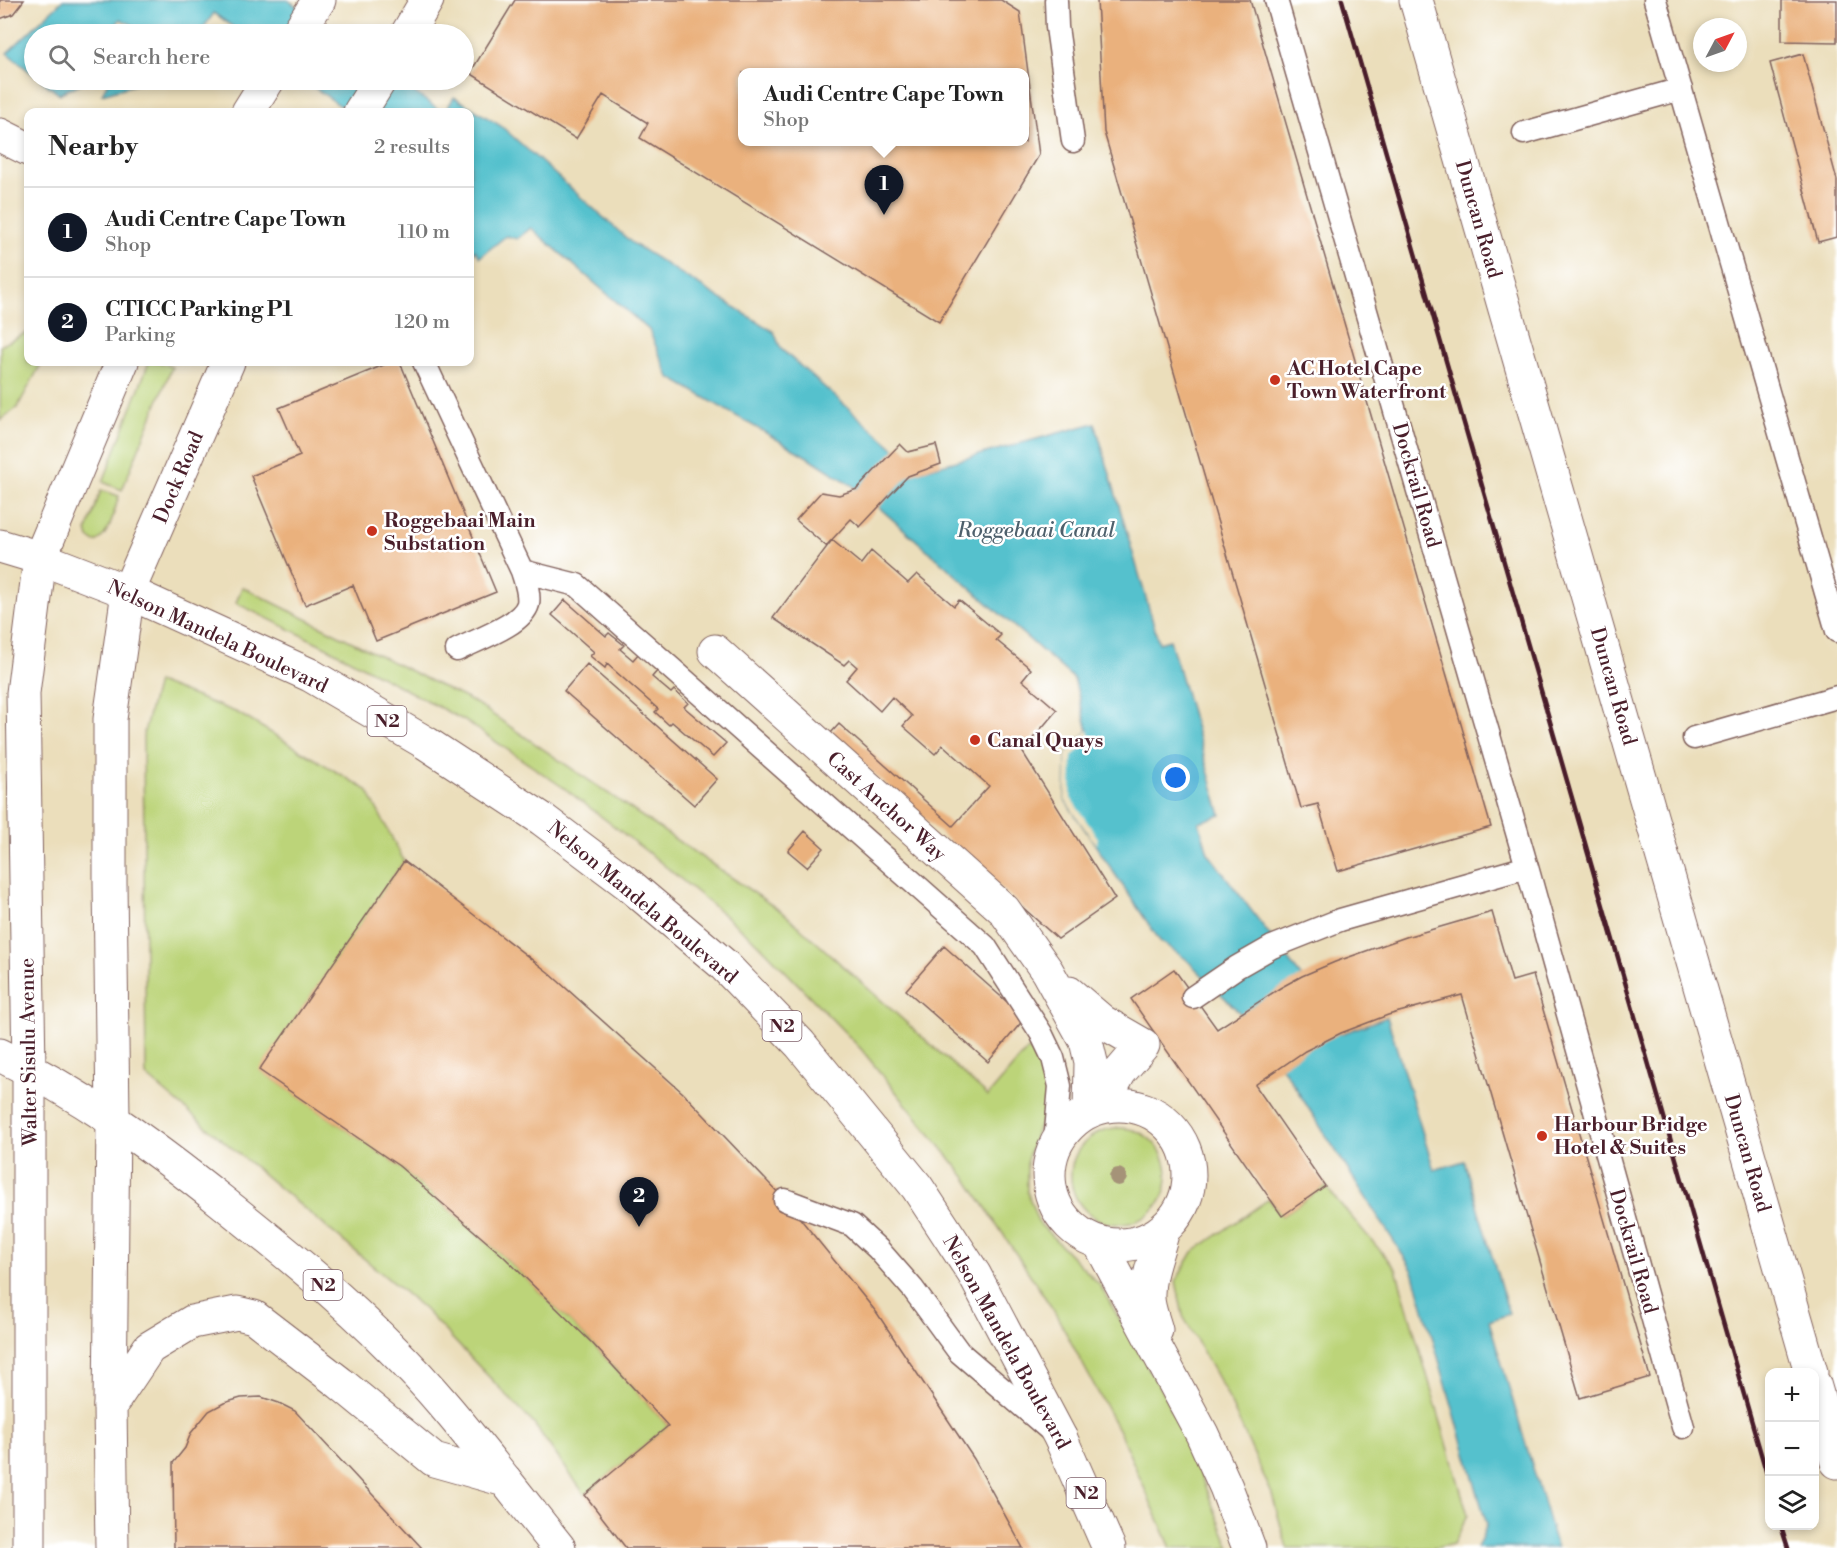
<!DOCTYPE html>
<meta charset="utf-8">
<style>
:root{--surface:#fff;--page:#f6f6f6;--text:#222;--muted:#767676;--line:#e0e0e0;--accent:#111827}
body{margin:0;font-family:"Libre Bodoni",serif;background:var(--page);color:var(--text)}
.controls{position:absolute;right:18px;bottom:18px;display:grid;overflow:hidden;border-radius:12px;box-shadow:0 3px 9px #0003}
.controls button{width:54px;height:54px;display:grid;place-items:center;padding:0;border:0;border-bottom:2px solid var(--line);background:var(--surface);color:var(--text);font:30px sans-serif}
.compass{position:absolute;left:1693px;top:18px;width:54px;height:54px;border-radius:50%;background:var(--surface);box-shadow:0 3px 9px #0003;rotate:49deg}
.you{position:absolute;left:1176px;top:778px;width:21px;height:21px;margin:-15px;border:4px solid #fff;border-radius:50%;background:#1a73e8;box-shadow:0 0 0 9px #1a73e833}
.badge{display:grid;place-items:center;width:39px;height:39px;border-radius:50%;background:var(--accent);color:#fff;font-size:20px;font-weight:700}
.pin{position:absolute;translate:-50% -50px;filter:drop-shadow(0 2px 3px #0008)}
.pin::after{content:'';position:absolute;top:32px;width:21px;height:18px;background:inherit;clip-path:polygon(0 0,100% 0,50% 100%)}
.popup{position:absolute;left:738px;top:68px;width:291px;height:78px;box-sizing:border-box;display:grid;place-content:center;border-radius:12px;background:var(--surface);filter:drop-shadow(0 2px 4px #0005);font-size:20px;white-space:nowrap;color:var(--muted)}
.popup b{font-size:22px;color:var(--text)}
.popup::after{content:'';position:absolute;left:50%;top:100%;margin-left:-12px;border:12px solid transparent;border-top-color:var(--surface)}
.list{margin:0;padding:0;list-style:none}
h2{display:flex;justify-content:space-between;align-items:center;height:78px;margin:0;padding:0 24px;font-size:26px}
h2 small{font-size:20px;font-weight:400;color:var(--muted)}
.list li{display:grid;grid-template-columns:39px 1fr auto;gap:18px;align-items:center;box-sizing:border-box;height:90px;padding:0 24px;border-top:2px solid var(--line)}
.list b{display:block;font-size:22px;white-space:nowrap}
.list p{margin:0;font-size:20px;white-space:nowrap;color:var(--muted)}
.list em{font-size:20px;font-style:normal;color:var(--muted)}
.icon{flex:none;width:33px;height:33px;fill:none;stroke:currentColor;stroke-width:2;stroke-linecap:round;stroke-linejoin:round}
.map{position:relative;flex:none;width:1837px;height:1548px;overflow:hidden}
.search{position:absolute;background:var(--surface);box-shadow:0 3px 9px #0003;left:24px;top:24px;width:450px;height:66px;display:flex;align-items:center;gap:15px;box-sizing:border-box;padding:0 21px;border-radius:33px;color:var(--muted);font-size:22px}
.panel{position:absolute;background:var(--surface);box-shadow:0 3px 9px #0003;left:24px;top:108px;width:450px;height:258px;border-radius:12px}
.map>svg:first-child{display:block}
.green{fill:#bcd479;stroke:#837a52;stroke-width:1.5}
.water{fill:#54c1cd;stroke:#4f707c;stroke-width:1.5}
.pier{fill:#ebdebb}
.building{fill:#eab17d;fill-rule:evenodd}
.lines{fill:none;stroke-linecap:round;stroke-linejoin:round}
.lane-casing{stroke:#82625d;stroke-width:25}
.street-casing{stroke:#82625d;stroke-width:35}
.secondary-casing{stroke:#82625d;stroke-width:35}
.primary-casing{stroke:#82625d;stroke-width:35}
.highway-casing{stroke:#82625d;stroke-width:35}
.lane{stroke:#fff;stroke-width:22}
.street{stroke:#fff;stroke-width:33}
.secondary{stroke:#fff;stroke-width:33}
.primary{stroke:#fff;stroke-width:33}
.highway{stroke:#fff;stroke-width:33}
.rail{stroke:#4a1f2b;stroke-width:4.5}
.tree{fill:#a59378}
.poi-dot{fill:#c8321e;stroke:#fff;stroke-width:2}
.labels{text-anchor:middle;stroke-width:5;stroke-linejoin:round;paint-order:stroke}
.shield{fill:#fff;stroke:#80626b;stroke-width:1.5}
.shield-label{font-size:18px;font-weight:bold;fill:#4a1f2b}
.street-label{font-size:20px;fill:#4a1f2b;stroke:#fff}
.poi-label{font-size:20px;font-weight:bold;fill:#4a1f2b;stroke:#fff;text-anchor:start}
.water-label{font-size:21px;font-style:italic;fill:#4e606c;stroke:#fff}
</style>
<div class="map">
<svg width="1837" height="1548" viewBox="0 0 1837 1548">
<rect width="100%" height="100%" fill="#fff"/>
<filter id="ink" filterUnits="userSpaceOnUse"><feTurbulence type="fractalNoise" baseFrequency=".0167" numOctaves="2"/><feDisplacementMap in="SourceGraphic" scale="12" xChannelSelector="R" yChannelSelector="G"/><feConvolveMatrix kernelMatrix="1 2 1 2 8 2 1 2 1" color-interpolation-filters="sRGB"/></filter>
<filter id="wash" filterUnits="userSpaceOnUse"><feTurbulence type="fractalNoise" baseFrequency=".008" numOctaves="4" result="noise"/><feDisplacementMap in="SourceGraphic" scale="24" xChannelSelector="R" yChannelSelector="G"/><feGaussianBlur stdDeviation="1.35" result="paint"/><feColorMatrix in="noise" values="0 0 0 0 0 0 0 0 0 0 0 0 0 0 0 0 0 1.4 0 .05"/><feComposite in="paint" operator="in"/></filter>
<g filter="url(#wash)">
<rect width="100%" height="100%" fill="#ebdebb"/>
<!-- green -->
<path class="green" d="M 28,332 L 28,362 L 42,362 L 17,408 L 0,420 L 0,346 Z
M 149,362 L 159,362 L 172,367 L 122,490 L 103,482 Z
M 101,490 L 119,496 C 114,510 110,537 95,542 L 89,538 L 87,531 Z
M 242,587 L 477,704 L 785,914 L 988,1096 L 1029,1048 L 1043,1066 L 1049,1083 L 1051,1100 L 1038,1128 L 1027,1160 L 1027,1191 L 1038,1222 L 1099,1284 L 1164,1395 L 1197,1467 L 1230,1548 L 1171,1548 L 1120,1433 L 1054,1311 L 966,1178 L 861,1049 L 758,943 L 654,857 L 564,788 L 465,721 L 324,646 L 236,603 Z
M 157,682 L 238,713 L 367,790 L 404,861 L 260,1070 L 399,1166 L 502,1255 L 592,1343 L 668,1426 L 585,1495 L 534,1424 L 423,1308 L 146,1076 L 143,736 Z
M1071 1176a48 48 0 1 1 96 0a48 48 0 1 1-96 0Z
M 1325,1186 L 1396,1269 L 1468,1515 L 1453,1544 L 1436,1548 L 1287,1548 L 1272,1494 L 1226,1393 L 1183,1316 L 1176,1281 L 1193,1252 L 1269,1199 L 1282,1216 Z"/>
<!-- water -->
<path class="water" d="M 63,0 L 288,0 L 335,34 L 243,34 L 214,13 L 199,34 L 131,34 L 135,26 L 120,19 L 111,34 L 34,34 L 34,75 L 7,53 Z
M 41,80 L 86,80 L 84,82 L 59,94 Z
M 109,80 L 151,80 L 102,94 Z
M 304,80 L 397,80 L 442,112 L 349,112 Z
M 454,97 L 501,126 L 632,243 L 774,332 L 781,349 L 920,471 L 1095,423 L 1159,643 L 1170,640 L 1221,815 L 1199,822 L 1208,853 L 1300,975 L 1341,1034 L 1387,1017 L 1434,1170 L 1464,1161 L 1509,1314 L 1489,1321 L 1557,1548 L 1477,1548 L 1487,1525 L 1413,1271 L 1286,1073 L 1239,1012 L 1186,959 L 1160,941 L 1065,800 L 1066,754 L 1088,730 L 1074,679 L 858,489 L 816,462 L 669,377 L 649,330 L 531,228 L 517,239 L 506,236 L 480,257 L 475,250 L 472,254 L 470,252 L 470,112 L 445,112 Z"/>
<!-- pier -->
<path class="pier" d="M 1088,730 L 1091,737 L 1072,757 L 1071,798 L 1098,838 L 1096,845 L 1065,800 L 1066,754 Z"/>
<g id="blocks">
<!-- building -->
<path class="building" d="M 0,0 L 24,0 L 13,14 L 0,19 Z
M 515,0 L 1001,0 L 1020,12 L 1039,155 L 939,322 L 640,138 L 648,123 L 603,95 L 576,139 L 470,73 ZM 743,73 L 1025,73 L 1025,142 L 743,142 Z
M 1097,0 L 1250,0 L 1491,827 L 1338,871 L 1318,804 L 1301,808 L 1104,132 Z
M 1782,0 L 1837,0 L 1837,42 L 1782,41 Z
M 1803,54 L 1837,180 L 1837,237 L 1818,242 L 1770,63 Z
M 391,362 L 400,362 L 496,592 L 376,641 L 353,585 L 305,605 L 251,476 L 300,456 L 279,408 Z
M 900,444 L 908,452 L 936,445 L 941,464 L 908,476 L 860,527 L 851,519 L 826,546 L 796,520 L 821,492 L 839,495 L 857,489 Z
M 832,540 L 861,564 L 871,551 L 908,583 L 917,574 L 954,606 L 959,600 L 1001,635 L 996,640 L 1031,669 L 1022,680 L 1057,710 L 1022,751 L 1115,899 L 1058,939 L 830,734 L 839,724 L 953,826 L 989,786 L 943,745 L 935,754 L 903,726 L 912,716 L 892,697 L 880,711 L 846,680 L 857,667 L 849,660 L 844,665 L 773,618 Z
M 565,600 L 606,636 L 609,633 L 624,645 L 620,649 L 633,660 L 639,653 L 658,670 L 652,677 L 671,693 L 674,690 L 688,703 L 684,707 L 726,743 L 713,757 L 672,722 L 669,725 L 655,712 L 658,709 L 607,664 L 605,668 L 590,656 L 594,652 L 552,615 Z
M 587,664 L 717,779 L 694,805 L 564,691 Z
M 805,831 L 824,848 L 807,867 L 788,851 Z
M 404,861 L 548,972 L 683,1093 L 785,1200 L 877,1313 L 974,1459 L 1023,1548 L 626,1548 L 585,1495 L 668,1426 L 592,1343 L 502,1255 L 399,1166 L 259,1070 Z
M 1492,912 L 1512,981 L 1533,975 L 1650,1377 L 1580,1398 L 1462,995 L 1388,1015 L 1341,1033 L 1305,1051 L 1255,1085 L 1325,1186 L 1282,1216 L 1131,999 L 1174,969 L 1217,1029 L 1280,988 L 1302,976 L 1335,962 L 1406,937 Z
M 944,946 L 1025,1018 L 988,1062 L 906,990 Z
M 261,1397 L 279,1403 L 295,1411 L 422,1548 L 174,1548 L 173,1463 L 185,1448 L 191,1433 L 209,1411 L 224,1403 L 241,1398 Z"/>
</g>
</g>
<g filter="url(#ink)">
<use href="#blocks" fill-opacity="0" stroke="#82625d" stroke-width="1.5"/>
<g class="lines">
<defs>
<path id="lane" d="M 1056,0 L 1057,27 L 1073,141
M 1276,0 L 1527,867
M 1655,0 L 1837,631
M 1524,133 L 1681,89
M 424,362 L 522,571 C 525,581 530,593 528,604 C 522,625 476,640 457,650
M 522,571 L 577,585 L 985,946 L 1041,1033 L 1053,1058 L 1060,1086 L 1055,1143
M 1694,738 L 1837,697
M 1193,997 L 1237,967 L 1272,947 L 1340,920 L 1527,867 L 1683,1427
M 785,1200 L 852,1225 L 878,1249 L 913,1289 L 959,1352 L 1050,1430"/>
<path id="street" d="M 1416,0 L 1811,1372
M 0,135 L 28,149
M 715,651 L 1004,910 L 1047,971 L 1086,1041 L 1091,1062 L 1090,1111
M 1069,993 L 1103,1022 L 1143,1045
M1049 1175a70 70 0 1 1 140 0a70 70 0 1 1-140 0Z
M 1101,1107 L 1120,1072 L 1143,1045
M 1099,1242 L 1202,1434 L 1226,1487 L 1249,1548
M 1156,1330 C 1153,1319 1148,1308 1148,1297 C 1147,1275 1158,1251 1163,1230
M 1814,1384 L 1837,1462"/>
<path id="secondary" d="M 297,34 L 319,0
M 407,34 L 427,0
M 248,112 L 268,80
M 360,112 L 380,80
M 29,1548 L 29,1069 L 23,693 L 40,558 L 122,362
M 112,1548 L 110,1406 L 113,1119 L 110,882 L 110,719 L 128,592 L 228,362"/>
<path id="primary" d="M 0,546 L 40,558 L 128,592 L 310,675 L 426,743 L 542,819 L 627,883 L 723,964 L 800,1044 L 917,1187 L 974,1274 L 1061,1439
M 0,1055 C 81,1094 150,1144 220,1200 C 279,1247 339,1295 392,1349 C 433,1389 469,1435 505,1480"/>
<path id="highway" d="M 110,1406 L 149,1348 L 192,1322 L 237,1313 L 254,1317 L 340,1383 L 434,1460 L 505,1480 L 559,1548
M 1061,1439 L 1109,1548"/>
</defs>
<!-- lane casing -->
<use href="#lane" class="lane-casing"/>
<!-- street casing -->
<use href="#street" class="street-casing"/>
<!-- secondary casing -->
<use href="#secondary" class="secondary-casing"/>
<!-- primary casing -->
<use href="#primary" class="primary-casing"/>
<!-- highway casing -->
<use href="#highway" class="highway-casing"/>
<!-- lane -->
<use href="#lane" class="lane"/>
<!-- street -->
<use href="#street" class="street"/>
<!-- secondary -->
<use href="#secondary" class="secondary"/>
<!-- primary -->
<use href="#primary" class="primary"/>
<!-- highway -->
<use href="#highway" class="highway"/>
<!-- rail -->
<path class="rail" d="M 1342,0 L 1770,1485
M 1781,1526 L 1788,1548"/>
</g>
<!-- trees -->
<circle class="tree" cx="1118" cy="1177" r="9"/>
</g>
<!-- markers -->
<g class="poi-dot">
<circle cx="1275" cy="380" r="6"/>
<circle cx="372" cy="531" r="6"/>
<circle cx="975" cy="740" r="6"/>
<circle cx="1542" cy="1136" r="6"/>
</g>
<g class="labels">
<!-- shield labels -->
<g class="shield">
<rect x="367.5" y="706" width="39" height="30" rx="4.5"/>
<rect x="762.5" y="1011" width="39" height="30" rx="4.5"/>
<rect x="303.5" y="1270" width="39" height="30" rx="4.5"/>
<rect x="1066.5" y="1478" width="39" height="30" rx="4.5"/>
</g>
<g class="shield-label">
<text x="387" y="727">N2</text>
<text x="782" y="1032">N2</text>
<text x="323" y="1291">N2</text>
<text x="1086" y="1499">N2</text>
</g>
<!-- street labels -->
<g class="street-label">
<text transform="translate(1479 219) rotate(74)" y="7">Duncan Road</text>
<text transform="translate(178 477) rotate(-67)" y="7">Dock Road</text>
<text transform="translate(1417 485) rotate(74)" y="7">Dockrail Road</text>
<text transform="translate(218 636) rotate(25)" y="7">Nelson Mandela Boulevard</text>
<text transform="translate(1614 686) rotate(74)" y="7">Duncan Road</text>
<text transform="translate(887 806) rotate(42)" y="7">Cast Anchor Way</text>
<text transform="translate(643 902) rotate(40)" y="7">Nelson Mandela Boulevard</text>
<text transform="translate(28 1052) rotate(-91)" y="7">Walter Sisulu Avenue</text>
<text transform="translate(1748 1153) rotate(74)" y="7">Duncan Road</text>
<text transform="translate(1634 1251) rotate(74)" y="7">Dockrail Road</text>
<text transform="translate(1007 1342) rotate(61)" y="7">Nelson Mandela Boulevard</text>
</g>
<!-- poi labels -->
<g class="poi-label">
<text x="1287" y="375">AC Hotel Cape<tspan x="1287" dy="23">Town Waterfront</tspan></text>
<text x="384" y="527">Roggebaai Main<tspan x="384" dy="23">Substation</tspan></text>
<text x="987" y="747">Canal Quays</text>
<text x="1554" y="1131">Harbour Bridge<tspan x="1554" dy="23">Hotel &amp; Suites</tspan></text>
</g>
<!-- water labels -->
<g class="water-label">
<text x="1036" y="537">Roggebaai Canal</text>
</g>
</g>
</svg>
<div class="controls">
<button>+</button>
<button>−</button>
<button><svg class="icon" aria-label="layers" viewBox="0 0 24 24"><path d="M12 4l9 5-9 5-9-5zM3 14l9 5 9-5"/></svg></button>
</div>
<svg class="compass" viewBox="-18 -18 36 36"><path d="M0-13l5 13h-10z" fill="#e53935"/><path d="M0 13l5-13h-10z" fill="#767676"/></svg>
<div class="you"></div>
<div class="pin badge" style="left:884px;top:215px">1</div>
<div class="popup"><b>Audi Centre Cape Town</b>Shop</div>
<div class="pin badge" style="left:639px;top:1227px">2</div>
<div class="search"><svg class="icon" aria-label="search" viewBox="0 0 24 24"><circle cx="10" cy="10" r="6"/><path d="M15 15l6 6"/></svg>Search here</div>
<section class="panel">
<h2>Nearby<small>2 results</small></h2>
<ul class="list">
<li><span class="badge">1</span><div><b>Audi Centre Cape Town</b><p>Shop</p></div><em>110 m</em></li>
<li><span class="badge">2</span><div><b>CTICC Parking P1</b><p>Parking</p></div><em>120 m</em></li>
</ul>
</section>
</div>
